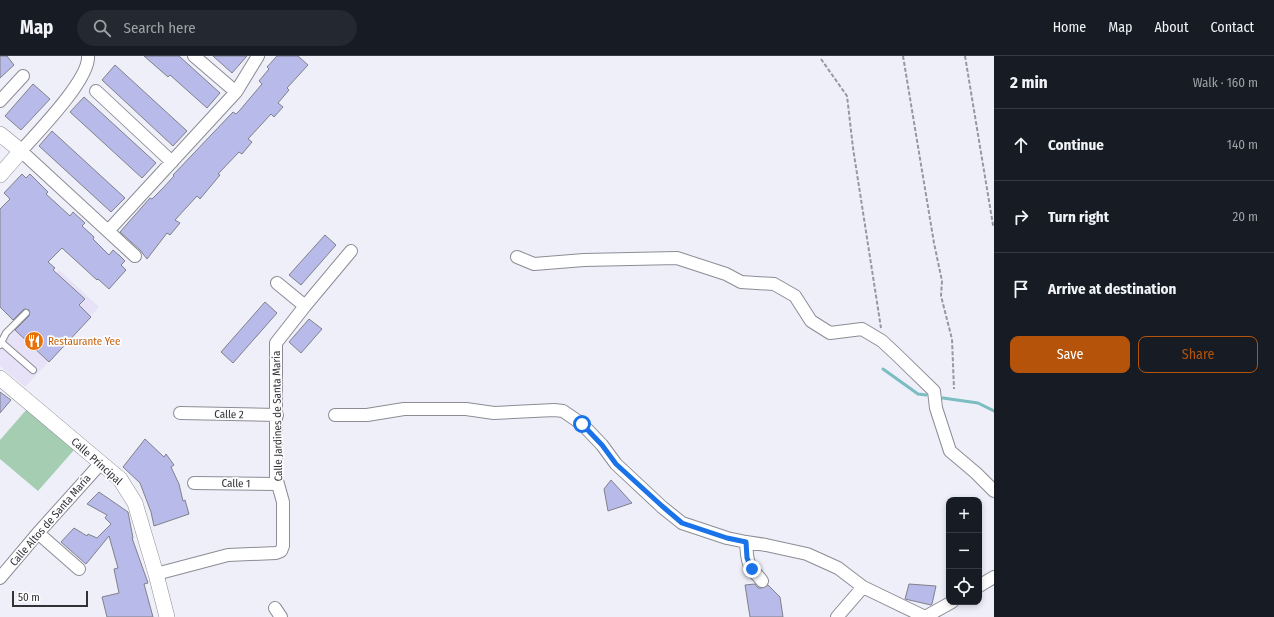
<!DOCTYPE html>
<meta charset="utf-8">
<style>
:root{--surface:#171b24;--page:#242831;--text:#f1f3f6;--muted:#9ea1a6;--line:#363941;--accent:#b45309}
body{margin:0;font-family:"Fira Sans Condensed",sans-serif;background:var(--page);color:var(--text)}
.controls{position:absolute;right:12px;bottom:12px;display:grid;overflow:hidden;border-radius:8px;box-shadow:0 2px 6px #0003}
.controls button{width:36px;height:36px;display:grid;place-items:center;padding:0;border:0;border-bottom:1px solid var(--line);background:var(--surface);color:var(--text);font:20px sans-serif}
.scale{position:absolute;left:12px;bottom:10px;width:76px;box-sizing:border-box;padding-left:4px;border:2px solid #323236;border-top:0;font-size:11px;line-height:14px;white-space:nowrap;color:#323236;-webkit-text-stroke:3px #fdfdff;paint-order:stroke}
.stop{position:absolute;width:12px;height:12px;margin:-9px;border:3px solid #1a73e8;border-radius:50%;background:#fff}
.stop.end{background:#1a73e8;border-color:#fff;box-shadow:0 1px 4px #0008}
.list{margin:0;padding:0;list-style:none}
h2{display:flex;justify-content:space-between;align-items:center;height:52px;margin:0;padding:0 16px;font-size:17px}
h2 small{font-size:13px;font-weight:400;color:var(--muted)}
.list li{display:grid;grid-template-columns:26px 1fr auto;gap:12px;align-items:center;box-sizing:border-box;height:72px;padding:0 16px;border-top:1px solid var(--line)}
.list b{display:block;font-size:15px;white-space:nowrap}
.list em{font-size:13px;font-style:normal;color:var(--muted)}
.actions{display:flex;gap:8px;padding:12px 16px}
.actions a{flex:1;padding:9px 0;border:1px solid var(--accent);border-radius:8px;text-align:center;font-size:14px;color:var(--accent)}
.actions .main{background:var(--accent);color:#fff}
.icon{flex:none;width:22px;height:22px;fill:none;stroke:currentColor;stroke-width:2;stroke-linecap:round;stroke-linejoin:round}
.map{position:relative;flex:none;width:994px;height:561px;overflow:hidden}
header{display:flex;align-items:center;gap:24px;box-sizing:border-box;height:56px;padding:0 20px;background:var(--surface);border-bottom:1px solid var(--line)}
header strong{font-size:19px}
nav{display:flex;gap:22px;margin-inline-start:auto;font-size:14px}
.search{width:280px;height:36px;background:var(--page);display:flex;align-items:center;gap:10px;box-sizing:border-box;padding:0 14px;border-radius:22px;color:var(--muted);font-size:15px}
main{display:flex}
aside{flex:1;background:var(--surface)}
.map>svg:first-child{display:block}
.commercial{fill:#e7e2f8}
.green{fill:#a5cdb1}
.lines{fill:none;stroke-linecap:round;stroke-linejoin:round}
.stream{stroke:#7bbdc0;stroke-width:3}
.building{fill:#b8bae9;stroke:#808189}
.service-casing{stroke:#8c8c95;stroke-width:8}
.minor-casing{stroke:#8c8c95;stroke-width:14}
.tertiary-casing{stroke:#8c8c95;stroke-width:16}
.path{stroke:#97989f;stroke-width:2;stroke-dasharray:4 2;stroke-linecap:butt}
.service{stroke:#fff;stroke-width:6}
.minor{stroke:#fff;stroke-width:12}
.tertiary{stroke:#fff;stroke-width:15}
.route{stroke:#1a73e8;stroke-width:5}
.labels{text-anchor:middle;stroke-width:3.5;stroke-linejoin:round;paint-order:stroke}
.food-label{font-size:11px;fill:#c56008;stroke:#fdfdff;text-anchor:start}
.street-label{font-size:11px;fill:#323236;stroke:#fdfdff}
</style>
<header>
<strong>Map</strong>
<div class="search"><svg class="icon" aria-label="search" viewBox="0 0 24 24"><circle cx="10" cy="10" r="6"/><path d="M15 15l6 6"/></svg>Search here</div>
<nav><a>Home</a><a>Map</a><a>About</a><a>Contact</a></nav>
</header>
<main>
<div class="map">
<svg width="994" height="561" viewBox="0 0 994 561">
<rect width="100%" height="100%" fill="#eeeff9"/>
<!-- commercial -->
<path class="commercial" d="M 59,214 L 99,251 L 25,331 L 0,310 L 0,279 Z"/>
<!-- green -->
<path class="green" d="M 27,353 L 74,394 L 38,435 L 0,403 L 0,384 Z"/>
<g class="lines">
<!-- stream -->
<path class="stream" d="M 883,313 L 918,338 L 926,339
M 943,342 L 978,347 L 994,355"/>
</g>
<!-- building -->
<path class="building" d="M 0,0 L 7,0 L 14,9 L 0,22 Z
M 144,0 L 179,0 L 220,37 L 207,52 L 170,19 L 168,21 Z
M 213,0 L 247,0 L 232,17 Z
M 277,0 L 298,0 L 308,9 L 287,32 L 289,34 L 278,47 L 283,51 L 274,61 L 271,58 L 248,83 L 252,86 L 242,98 L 239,96 L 218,118 L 220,119 L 200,143 L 197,140 L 175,164 L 180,167 L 170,179 L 167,177 L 147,203 L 140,194 L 120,176 L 150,142 L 152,143 L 163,132 L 174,120 L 173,119 L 233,56 L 236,58 L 240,54 L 262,28 L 259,25 L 269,13 L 267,11 Z
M 115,9 L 187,75 L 173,90 L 102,24 Z
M 33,28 L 50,43 L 21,74 L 5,60 Z
M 84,41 L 156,107 L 142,122 L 70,56 Z
M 52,75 L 125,142 L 111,156 L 39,90 Z
M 22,118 L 26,122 L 30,118 L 48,136 L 46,138 L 70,160 L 73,156 L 85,167 L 82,170 L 94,181 L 93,183 L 109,199 L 113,194 L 120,200 L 125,205 L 121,209 L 126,214 L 109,233 L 98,223 L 97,224 L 62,192 L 48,206 L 55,212 L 53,214 L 85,243 L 79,249 L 91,261 L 49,306 L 15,274 L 29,260 L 29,254 L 24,253 L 13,264 L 0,251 L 0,153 L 10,143 L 4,137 Z
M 325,179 L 336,189 L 301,229 L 289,219 Z
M 265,246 L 277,257 L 233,307 L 221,296 Z
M 309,263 L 322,273 L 301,297 L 289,286 Z
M 0,336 L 11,344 L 0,357 Z
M 145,383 L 164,401 L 166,398 L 174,409 L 171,411 L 179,428 L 183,445 L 185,444 L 189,458 L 154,470 L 151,456 L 140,427 L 123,411 Z
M 611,424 L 632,447 L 608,455 L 604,433 Z
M 99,436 L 128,456 L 133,482 L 132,482 L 148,527 L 144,528 L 153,561 L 107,561 L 102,541 L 119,537 L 114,513 L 118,512 L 109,480 L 86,508 L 61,486 L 74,472 L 87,480 L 88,478 L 97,482 L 111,468 L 105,462 L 107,459 L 87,448 Z
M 755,528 L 758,532 L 762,532 L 768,529 L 780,541 L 783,561 L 750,561 L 745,529 Z
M 909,528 L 936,530 L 932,548 L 931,549 L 905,543 Z"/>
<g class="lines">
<defs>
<path id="service" d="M 2,287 L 33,314
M 0,289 L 6,277 L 26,257"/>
<path id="minor" d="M 88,0 C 90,23 37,77 21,95 L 135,200
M 194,0 L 236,36
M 96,35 L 172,106
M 0,45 L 23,20
M 108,175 L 236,36 L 258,0
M 517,201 L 534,208 L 584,204 L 677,202 L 726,218 L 741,226 L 774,228 L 795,240 L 811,265 L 830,277 L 862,273 L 882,285 L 897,299 L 934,335 L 936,352 L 950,395 L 976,417 L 994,435
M 277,227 L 305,250
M 180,357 L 277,359
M 335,359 L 367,359 L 404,353 L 466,353 L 494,357 L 554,354 L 563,355 L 582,368 L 602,389 L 616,408 L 662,451 L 682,467 L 727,482 L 746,486 L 766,489 L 807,498 L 838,512 L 863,531 L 925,561
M 194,427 L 278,428
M 38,477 L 79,513
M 746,486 C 747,495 746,504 751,512 C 754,517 759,520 762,525
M 156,518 L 228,499 L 276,497 L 281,495 L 283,490 L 283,446 L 276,421 L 276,287 L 305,250 L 351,195
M 0,522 L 38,477 L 101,407
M 979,530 L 994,521
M 275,552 L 281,561
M 837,561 L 863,531
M 925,561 L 952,546"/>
<path id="tertiary" d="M 0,78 L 21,95 L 0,119
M 0,322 L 120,423 L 135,447 L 156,518 L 167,561"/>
</defs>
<!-- service casing -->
<use href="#service" class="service-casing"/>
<!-- minor casing -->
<use href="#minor" class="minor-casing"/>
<!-- tertiary casing -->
<use href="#tertiary" class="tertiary-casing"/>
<!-- path -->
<path class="path" d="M 903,0 L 934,187 L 942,225 L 941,240 L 952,283 L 954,333
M 965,0 L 993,169 L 994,171
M 821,3 L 847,40 L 853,92 L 881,272"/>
<!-- service -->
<use href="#service" class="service"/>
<!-- minor -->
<use href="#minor" class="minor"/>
<!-- tertiary -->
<use href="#tertiary" class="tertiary"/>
</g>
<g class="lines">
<!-- route -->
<path class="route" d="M 582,368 L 602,389 L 616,408 L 662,450 L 682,467 L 727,482 L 746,486 L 747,502 L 752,513"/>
</g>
<!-- icons -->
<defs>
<symbol id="restaurant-disc" viewBox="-11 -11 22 22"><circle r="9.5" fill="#e8710a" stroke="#fdfdff"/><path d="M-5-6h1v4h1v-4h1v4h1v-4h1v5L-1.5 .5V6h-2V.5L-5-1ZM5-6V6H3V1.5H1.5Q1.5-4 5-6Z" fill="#fff"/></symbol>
</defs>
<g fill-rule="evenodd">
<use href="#restaurant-disc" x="23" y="274" width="22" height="22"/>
</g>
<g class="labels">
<!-- food labels -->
<g class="food-label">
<text x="48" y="289">Restaurante Yee</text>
</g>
<!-- street labels -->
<g class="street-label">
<text transform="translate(229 358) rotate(1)" y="4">Calle 2</text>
<text transform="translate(277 360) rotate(-91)" y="4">Calle Jardines de Santa Maria</text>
<text transform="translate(97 405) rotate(42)" y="4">Calle Principal</text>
<text transform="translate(236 427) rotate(1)" y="4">Calle 1</text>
<text transform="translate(50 464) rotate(-49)" y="4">Calle Altos de Santa María</text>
</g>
</g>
</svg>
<div class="controls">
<button>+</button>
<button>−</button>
<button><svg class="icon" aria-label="locate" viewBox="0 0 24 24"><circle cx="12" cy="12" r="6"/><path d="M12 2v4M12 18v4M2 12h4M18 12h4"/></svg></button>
</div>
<div class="scale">50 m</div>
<div class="stop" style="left:582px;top:368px"></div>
<div class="stop end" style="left:752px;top:513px"></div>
</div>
<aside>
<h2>2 min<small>Walk · 160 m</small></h2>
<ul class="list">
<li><svg class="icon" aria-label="ahead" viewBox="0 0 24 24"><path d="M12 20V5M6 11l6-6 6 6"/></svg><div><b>Continue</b></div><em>140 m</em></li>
<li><svg class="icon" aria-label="right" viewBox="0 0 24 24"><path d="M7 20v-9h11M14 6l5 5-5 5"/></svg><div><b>Turn right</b></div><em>20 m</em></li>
<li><svg class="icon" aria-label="arrive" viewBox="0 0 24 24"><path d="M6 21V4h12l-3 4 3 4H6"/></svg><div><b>Arrive at destination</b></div></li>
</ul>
<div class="actions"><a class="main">Save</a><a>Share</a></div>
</aside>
</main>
